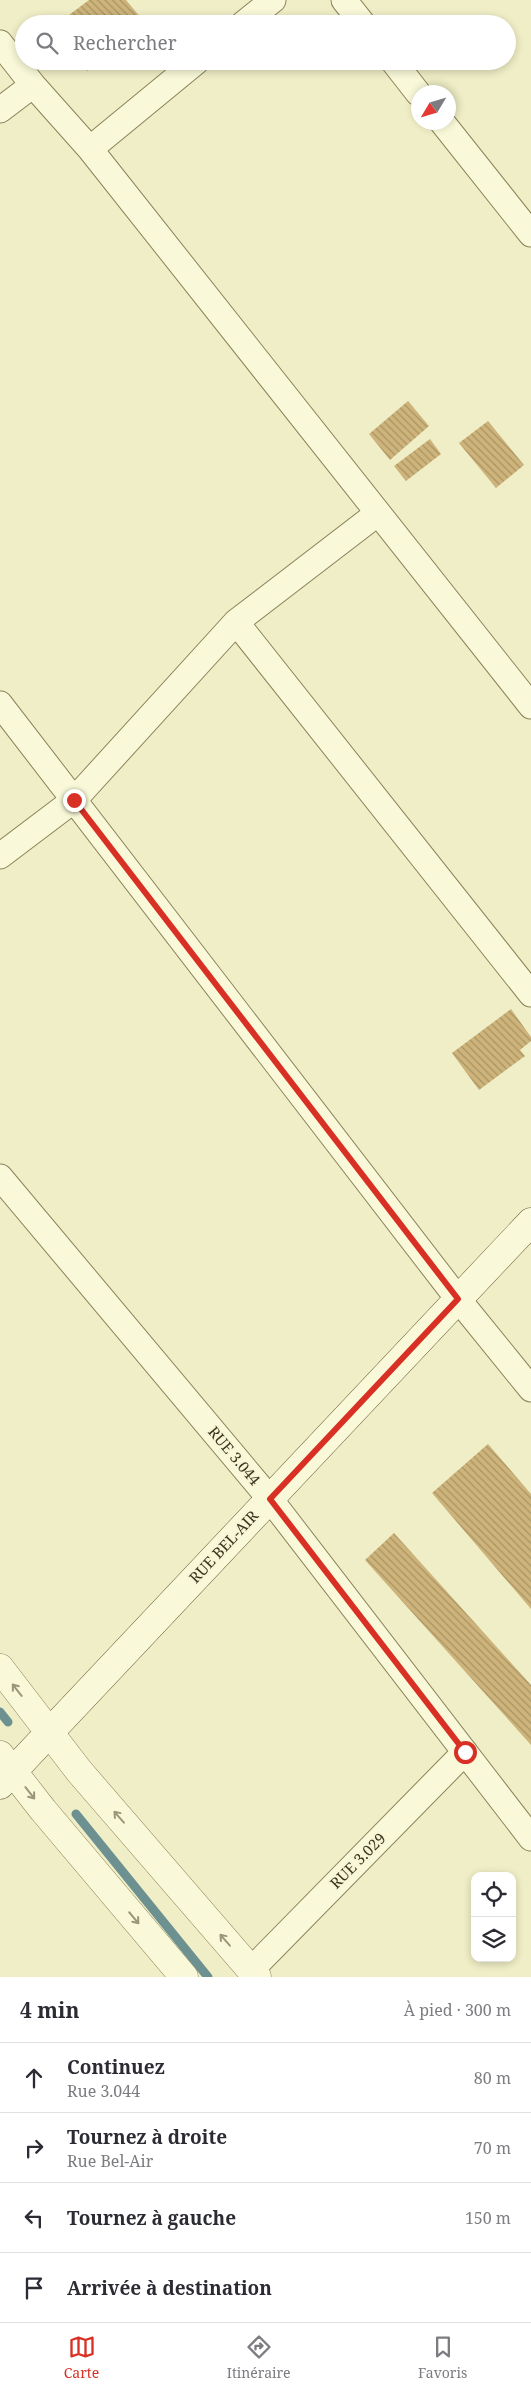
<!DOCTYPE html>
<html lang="fr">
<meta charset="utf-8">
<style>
:root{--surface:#fff;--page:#f2f2f3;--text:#2b2b33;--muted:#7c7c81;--line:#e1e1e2;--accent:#d93025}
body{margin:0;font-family:"Noto Serif",serif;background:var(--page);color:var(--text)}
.controls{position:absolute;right:15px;bottom:15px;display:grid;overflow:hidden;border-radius:10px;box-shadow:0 2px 8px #0003}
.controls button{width:45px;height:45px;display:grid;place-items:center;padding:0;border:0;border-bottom:1px solid var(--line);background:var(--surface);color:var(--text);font:25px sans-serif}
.compass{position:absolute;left:411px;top:85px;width:45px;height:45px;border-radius:50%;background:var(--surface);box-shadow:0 2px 8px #0003;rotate:232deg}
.stop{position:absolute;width:15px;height:15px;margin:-11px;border:4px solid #d93025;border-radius:50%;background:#fff}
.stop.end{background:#d93025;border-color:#fff;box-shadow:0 1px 5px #0008}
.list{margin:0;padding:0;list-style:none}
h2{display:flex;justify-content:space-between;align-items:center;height:65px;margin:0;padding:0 20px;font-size:21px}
h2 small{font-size:16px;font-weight:400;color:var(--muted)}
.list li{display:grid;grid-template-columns:32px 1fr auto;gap:15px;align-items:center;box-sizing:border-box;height:70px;padding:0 20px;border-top:1px solid var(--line)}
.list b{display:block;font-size:19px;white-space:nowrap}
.list p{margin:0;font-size:16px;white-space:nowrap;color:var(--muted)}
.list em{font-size:16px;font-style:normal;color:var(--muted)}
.icon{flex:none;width:28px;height:28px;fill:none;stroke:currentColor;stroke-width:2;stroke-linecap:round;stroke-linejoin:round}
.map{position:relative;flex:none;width:531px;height:1977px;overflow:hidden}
.search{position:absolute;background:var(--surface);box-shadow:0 2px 8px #0003;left:15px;right:15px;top:15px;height:55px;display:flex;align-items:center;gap:12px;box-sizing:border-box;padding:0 18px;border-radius:28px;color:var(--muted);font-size:19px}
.sheet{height:345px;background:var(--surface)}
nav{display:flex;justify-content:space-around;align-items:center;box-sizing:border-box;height:70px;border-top:1px solid var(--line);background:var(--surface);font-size:14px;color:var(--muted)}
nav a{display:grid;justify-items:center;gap:2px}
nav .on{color:var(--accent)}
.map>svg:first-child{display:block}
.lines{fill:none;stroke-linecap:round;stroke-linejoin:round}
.stream{stroke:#6d9191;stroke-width:9}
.building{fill:url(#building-back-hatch)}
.minor-casing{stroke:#8b825b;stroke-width:27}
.tertiary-casing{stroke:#8b825b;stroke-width:29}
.secondary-casing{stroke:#6d623e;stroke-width:29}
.minor{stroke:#f9f9d9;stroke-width:25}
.tertiary{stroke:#f9f9d9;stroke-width:28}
.secondary{stroke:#f9f9d9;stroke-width:28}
.oneway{stroke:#9a967c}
.route{stroke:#d93025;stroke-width:6}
.labels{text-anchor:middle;stroke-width:4;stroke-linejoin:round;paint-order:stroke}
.street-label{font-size:15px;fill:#3b341f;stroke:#f6f6d6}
</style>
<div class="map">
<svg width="531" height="1977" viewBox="0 0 531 1977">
<defs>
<pattern id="building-back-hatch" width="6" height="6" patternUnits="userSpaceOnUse" patternTransform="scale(1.25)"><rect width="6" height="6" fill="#ceb47b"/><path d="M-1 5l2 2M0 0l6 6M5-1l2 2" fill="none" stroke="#a89364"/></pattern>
</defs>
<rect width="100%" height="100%" fill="#efeec6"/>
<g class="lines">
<!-- stream -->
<path class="stream" d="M 0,1712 L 8,1722
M 76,1814 L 208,1977"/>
</g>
<!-- building -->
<path class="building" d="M 89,0 L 126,0 L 146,24 L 57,24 Z
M 78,61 L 99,61 L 87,71 Z
M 408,401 L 429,426 L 390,460 L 369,434 Z
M 488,421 L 524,465 L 496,488 L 459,443 Z
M 430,439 L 441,454 L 406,481 L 394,466 Z
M 511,1009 L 531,1037 L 531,1041 L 520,1050 L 525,1056 L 479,1090 L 452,1053 Z
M 488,1444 L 531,1494 L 531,1609 L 432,1493 Z
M 394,1533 L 531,1685 L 531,1745 L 365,1560 Z"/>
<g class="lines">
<defs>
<path id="minor" d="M 344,0 L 363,24
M 243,24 L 273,0
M 0,43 L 33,85 L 90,149 L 531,706
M 393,61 L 418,93
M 0,110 L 33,85
M 442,122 L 531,234
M 90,149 L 197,61
M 236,622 L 531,994
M 0,704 L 458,1299 L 531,1389
M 0,856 L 74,800 L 236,622 L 378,513
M 0,1177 L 270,1499 L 531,1838
M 251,1970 L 465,1752"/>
<path id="tertiary" d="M 0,1668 L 79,1771 L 257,1977
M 0,1755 L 43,1810 L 184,1977"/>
<path id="secondary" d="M 0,1785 L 531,1222"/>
</defs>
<!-- minor casing -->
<use href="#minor" class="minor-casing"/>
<!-- tertiary casing -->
<use href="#tertiary" class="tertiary-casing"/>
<!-- secondary casing -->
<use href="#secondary" class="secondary-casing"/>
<!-- minor -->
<use href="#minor" class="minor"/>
<!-- tertiary -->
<use href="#tertiary" class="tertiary"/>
<!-- secondary -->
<use href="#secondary" class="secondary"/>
</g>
<!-- one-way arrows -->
<defs><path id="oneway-shaft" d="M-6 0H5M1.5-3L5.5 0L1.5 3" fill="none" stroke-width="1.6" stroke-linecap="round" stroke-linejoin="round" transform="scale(1.25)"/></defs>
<g class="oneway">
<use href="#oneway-shaft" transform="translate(17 1690) rotate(-128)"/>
<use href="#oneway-shaft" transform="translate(30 1793) rotate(52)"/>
<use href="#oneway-shaft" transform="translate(119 1817) rotate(-131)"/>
<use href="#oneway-shaft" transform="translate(134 1918) rotate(50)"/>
<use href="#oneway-shaft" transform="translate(225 1940) rotate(-131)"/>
</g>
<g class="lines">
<!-- route -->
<path class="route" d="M 74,800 L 458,1299 L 270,1499 L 465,1752"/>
</g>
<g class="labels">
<!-- street labels -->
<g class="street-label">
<text transform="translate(234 1456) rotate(50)" y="5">RUE 3.044</text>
<text transform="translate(224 1547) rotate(-47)" y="5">RUE BEL-AIR</text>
<text transform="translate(358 1861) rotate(-45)" y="5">RUE 3.029</text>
</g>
</g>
</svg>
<div class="controls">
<button><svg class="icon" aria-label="locate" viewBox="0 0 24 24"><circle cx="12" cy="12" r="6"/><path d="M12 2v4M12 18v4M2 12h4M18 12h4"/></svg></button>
<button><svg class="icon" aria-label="layers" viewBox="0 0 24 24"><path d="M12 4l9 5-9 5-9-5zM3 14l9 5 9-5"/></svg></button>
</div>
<svg class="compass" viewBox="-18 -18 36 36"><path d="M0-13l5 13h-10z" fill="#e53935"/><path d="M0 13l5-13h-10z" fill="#7c7c81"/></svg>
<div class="stop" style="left:465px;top:1752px"></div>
<div class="stop end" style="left:74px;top:800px"></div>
<div class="search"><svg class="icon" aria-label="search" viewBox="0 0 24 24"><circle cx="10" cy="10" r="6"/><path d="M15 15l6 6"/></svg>Rechercher</div>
</div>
<section class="sheet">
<h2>4 min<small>À pied · 300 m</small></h2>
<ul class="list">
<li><svg class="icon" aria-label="ahead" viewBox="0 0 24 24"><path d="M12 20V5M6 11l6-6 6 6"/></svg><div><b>Continuez</b><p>Rue 3.044</p></div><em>80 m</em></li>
<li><svg class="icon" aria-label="right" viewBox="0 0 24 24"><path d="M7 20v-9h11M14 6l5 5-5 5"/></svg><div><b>Tournez à droite</b><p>Rue Bel-Air</p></div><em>70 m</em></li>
<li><svg class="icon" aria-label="left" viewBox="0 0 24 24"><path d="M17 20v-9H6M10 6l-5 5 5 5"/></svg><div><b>Tournez à gauche</b></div><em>150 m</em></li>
<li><svg class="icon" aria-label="arrive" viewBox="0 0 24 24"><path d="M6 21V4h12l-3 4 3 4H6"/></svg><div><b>Arrivée à destination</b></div></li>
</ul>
</section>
<nav>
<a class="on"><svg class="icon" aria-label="map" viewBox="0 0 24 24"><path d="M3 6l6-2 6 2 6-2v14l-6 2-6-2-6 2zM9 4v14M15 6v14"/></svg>Carte</a>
<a><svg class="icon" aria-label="directions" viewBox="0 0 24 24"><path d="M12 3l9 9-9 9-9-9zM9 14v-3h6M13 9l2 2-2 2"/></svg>Itinéraire</a>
<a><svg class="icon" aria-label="saved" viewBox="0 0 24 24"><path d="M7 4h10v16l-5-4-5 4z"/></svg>Favoris</a>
</nav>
